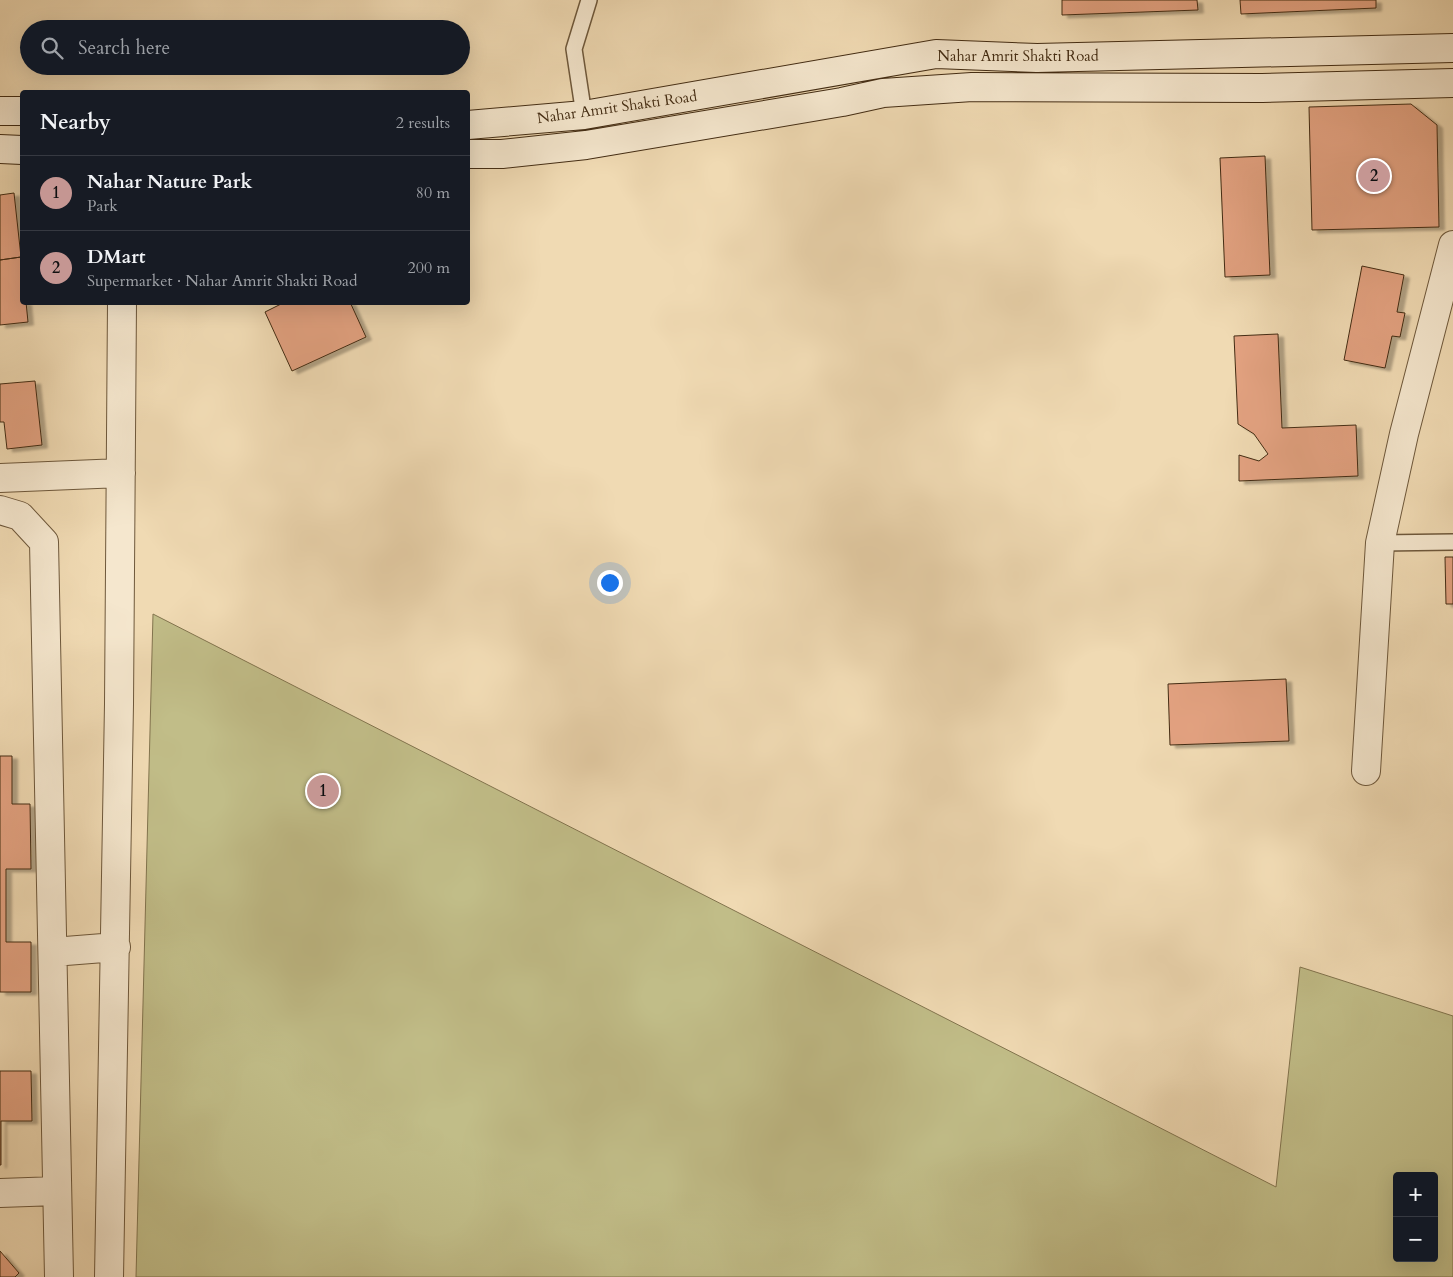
<!DOCTYPE html>
<meta charset="utf-8">
<style>
:root{--surface:#171b24;--page:#242831;--text:#f1f3f6;--muted:#9ea1a6;--line:#363941;--accent:#c59692}
body{margin:0;font-family:Cardo,serif;background:var(--page);color:var(--text)}
.controls{position:absolute;right:15px;bottom:15px;display:grid;overflow:hidden;border-radius:5px;box-shadow:0 5px 20px #0002}
.controls button{width:45px;height:45px;display:grid;place-items:center;padding:0;border:0;border-bottom:1px solid var(--line);background:var(--surface);color:var(--text);font:25px sans-serif}
.you{position:absolute;left:609px;top:582px;width:18px;height:18px;margin:-12px;border:4px solid #fff;border-radius:50%;background:#1a73e8;box-shadow:0 0 0 8px #1a73e833}
.badge{display:grid;place-items:center;width:32px;height:32px;border-radius:50%;background:var(--accent);color:#111;font-size:16px;font-weight:700}
.pin{position:absolute;translate:-50% -50%;border:2px solid #fff;box-shadow:0 1px 5px #0006}
.list{margin:0;padding:0;list-style:none}
h2{display:flex;justify-content:space-between;align-items:center;height:65px;margin:0;padding:0 20px;font-size:21px}
h2 small{font-size:16px;font-weight:400;color:var(--muted)}
.list li{display:grid;grid-template-columns:32px 1fr auto;gap:15px;align-items:center;box-sizing:border-box;height:75px;padding:0 20px;border-top:1px solid var(--line)}
.list b{display:block;font-size:19px;white-space:nowrap}
.list p{margin:0;font-size:16px;white-space:nowrap;color:var(--muted)}
.list em{font-size:16px;font-style:normal;color:var(--muted)}
.icon{flex:none;width:28px;height:28px;fill:none;stroke:currentColor;stroke-width:2;stroke-linecap:round;stroke-linejoin:round}
.map{position:relative;flex:none;width:1453px;height:1277px;overflow:hidden}
.search{position:absolute;background:var(--surface);box-shadow:0 5px 20px #0002;left:20px;top:20px;width:450px;height:55px;display:flex;align-items:center;gap:12px;box-sizing:border-box;padding:0 18px;border-radius:28px;color:var(--muted);font-size:19px}
.panel{position:absolute;background:var(--surface);box-shadow:0 5px 20px #0002;left:20px;top:90px;width:450px;height:215px;border-radius:5px}
.map>svg:first-child{display:block}
.green{fill:#c1bd88;stroke:#82744e;fill-rule:evenodd}
.building{fill:#e3a281;stroke:#432c13;filter:url(#shadow)}
.lines{fill:none;stroke-linecap:round;stroke-linejoin:round}
.lane-casing{stroke:#6e583b;stroke-width:18}
.street-casing{stroke:#6e583b;stroke-width:30}
.secondary-casing{stroke:#432c13;stroke-width:30}
.lane{stroke:#f5e7ce;stroke-width:15}
.street{stroke:#f5e7ce;stroke-width:28}
.secondary{stroke:#f5e7ce;stroke-width:28}
.labels{text-anchor:middle;stroke-width:4;stroke-linejoin:round;paint-order:stroke}
.street-label{font-size:15px;fill:#432c13;stroke:#f5e7ce}
</style>
<div class="map">
<svg width="1453" height="1277" viewBox="0 0 1453 1277">
<defs>
<filter id="shadow"><feDropShadow dx="5.5" dy="3" stdDeviation="1" flood-color="#0004"/></filter>
</defs>
<rect width="100%" height="100%" fill="#f0dab3"/>
<filter id="stains"><feTurbulence type="fractalNoise" baseFrequency=".004" numOctaves="4"/><feColorMatrix values="0 0 0 0 .2 0 0 0 0 .09 0 0 0 0 .02 0 0 0 .5 -.17"/></filter>
<radialGradient id="worn" r=".72"><stop offset=".6" stop-color="#630" stop-opacity="0"/><stop offset="1" stop-color="#630" stop-opacity=".3"/></radialGradient>
<!-- green -->
<path class="green" d="M 153,614 L 1276,1187 L 1300,967 L 1453,1016 L 1453,1277 L 136,1277 ZM 1397,1176 L 1434,1176 L 1434,1258 L 1397,1258 Z"/>
<!-- building -->
<path class="building" d="M 1062,0 L 1197,0 L 1198,10 L 1062,15 Z
M 1240,0 L 1376,0 L 1376,8 L 1241,14 Z
M 1411,104 L 1437,125 L 1439,227 L 1312,230 L 1309,107 Z
M 1265,156 L 1270,275 L 1225,277 L 1220,158 Z
M 14,193 L 21,257 L 0,260 L 0,195 Z
M 21,257 L 22,302 L 26,302 L 28,322 L 0,325 L 0,260 Z
M 1362,266 L 1404,275 L 1397,312 L 1405,313 L 1400,337 L 1392,336 L 1385,368 L 1344,360 Z
M 285,302 L 350,302 L 366,337 L 292,371 L 265,312 Z
M 1278,334 L 1282,428 L 1356,425 L 1358,476 L 1239,481 L 1239,455 L 1259,461 L 1268,454 L 1254,434 L 1238,424 L 1234,336 Z
M 35,381 L 42,445 L 7,449 L 4,422 L 0,422 L 0,384 Z
M 1445,557 L 1453,557 L 1453,604 L 1446,604 Z
M 1286,679 L 1289,741 L 1170,745 L 1168,684 Z
M 0,756 L 12,756 L 12,804 L 30,804 L 31,869 L 6,869 L 6,942 L 31,942 L 31,992 L 0,992 Z
M 0,1071 L 31,1071 L 32,1121 L 1,1121 L 1,1165 L 0,1165 Z
M 0,1251 L 19,1273 L 15,1277 L 0,1277 Z"/>
<g class="lines">
<defs>
<path id="lane" d="M 584,115 L 574,49 L 589,0
M 1380,543 L 1453,542"/>
<path id="street" d="M 0,478 L 121,473
M 0,510 L 20,516 L 44,542 L 59,1277
M 1366,771 L 1380,543 L 1404,434 L 1453,245
M 53,952 L 116,947
M 0,1193 L 57,1191
M 109,1277 L 119,704 L 122,302"/>
<path id="secondary" d="M 0,111 L 22,111
M 468,125 L 584,115 L 936,54 L 1037,58 L 1453,48
M 0,149 L 22,150
M 468,154 L 502,154 L 586,145 L 842,102 L 883,93 L 972,87 L 1262,88 L 1453,83"/>
</defs>
<!-- lane casing -->
<use href="#lane" class="lane-casing"/>
<!-- street casing -->
<use href="#street" class="street-casing"/>
<!-- secondary casing -->
<use href="#secondary" class="secondary-casing"/>
<!-- lane -->
<use href="#lane" class="lane"/>
<!-- street -->
<use href="#street" class="street"/>
<!-- secondary -->
<use href="#secondary" class="secondary"/>
</g>
<g class="labels">
<!-- street labels -->
<g class="street-label">
<text x="1018" y="61">Nahar Amrit Shakti Road</text>
<text transform="translate(617 107) rotate(-8)" y="5">Nahar Amrit Shakti Road</text>
</g>
</g>
<rect width="100%" height="100%" filter="url(#stains)"/>
<rect width="100%" height="100%" fill="url(#worn)"/>
</svg>
<div class="controls">
<button>+</button>
<button>−</button>
</div>
<div class="you"></div>
<div class="pin badge" style="left:323px;top:791px">1</div>
<div class="pin badge" style="left:1374px;top:176px">2</div>
<div class="search"><svg class="icon" aria-label="search" viewBox="0 0 24 24"><circle cx="10" cy="10" r="6"/><path d="M15 15l6 6"/></svg>Search here</div>
<section class="panel">
<h2>Nearby<small>2 results</small></h2>
<ul class="list">
<li><span class="badge">1</span><div><b>Nahar Nature Park</b><p>Park</p></div><em>80 m</em></li>
<li><span class="badge">2</span><div><b>DMart</b><p>Supermarket · Nahar Amrit Shakti Road</p></div><em>200 m</em></li>
</ul>
</section>
</div>
